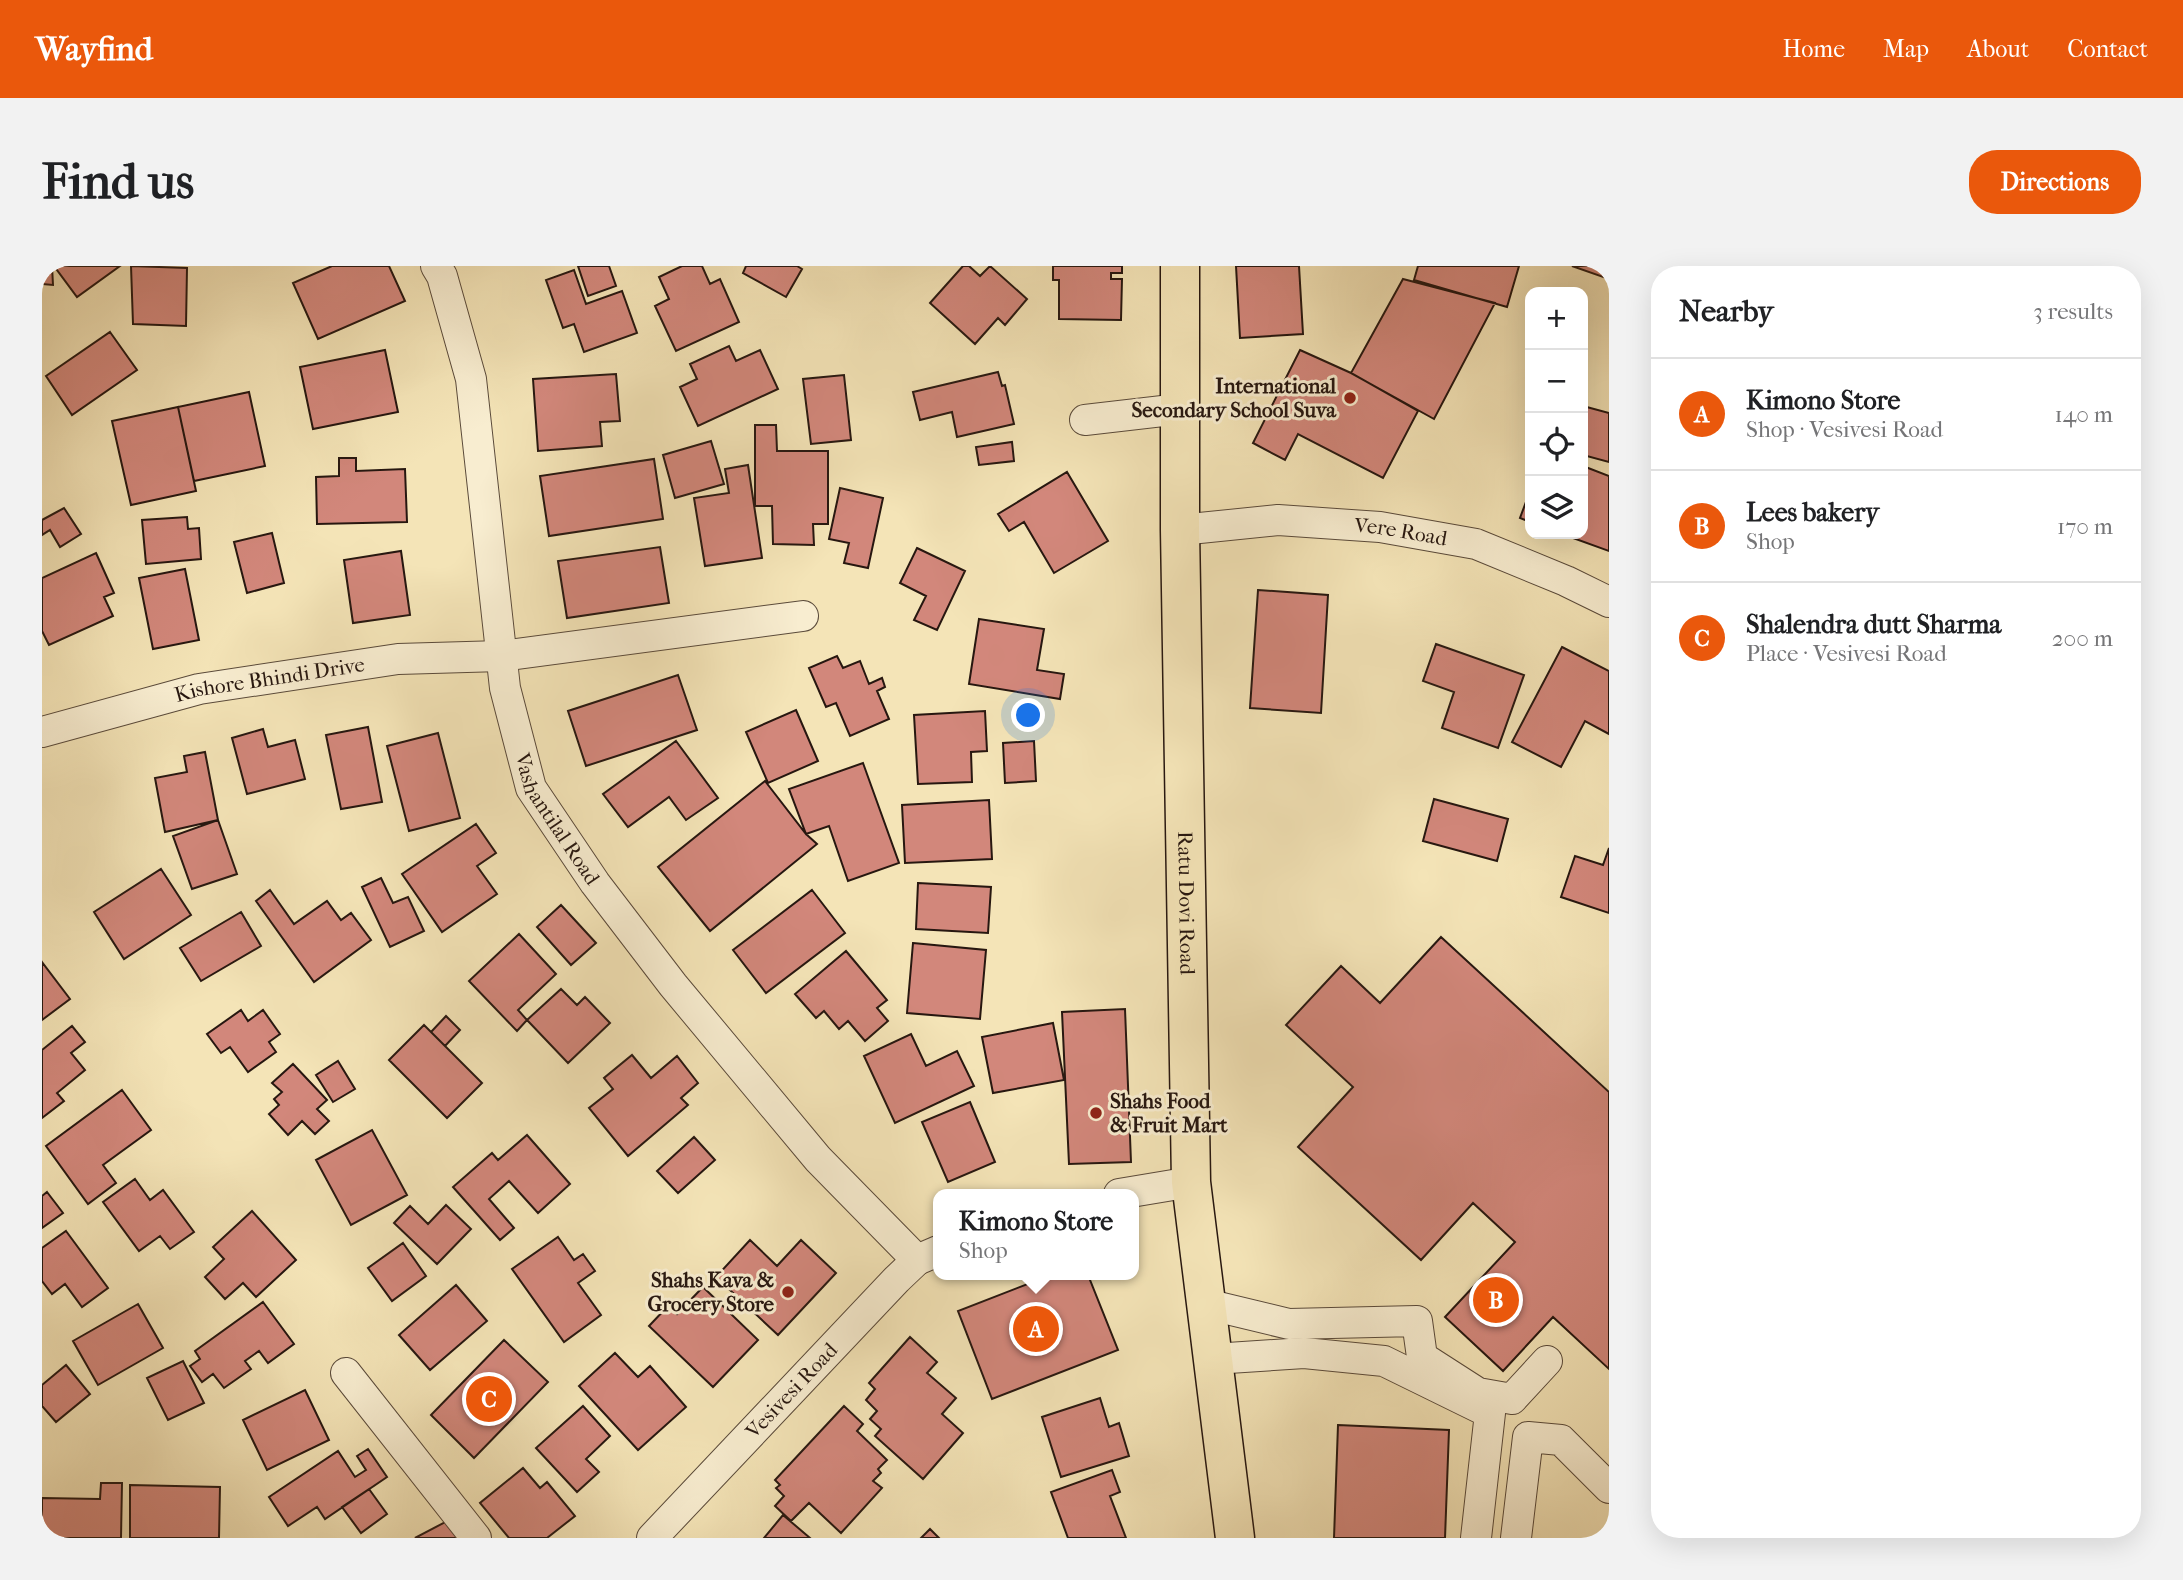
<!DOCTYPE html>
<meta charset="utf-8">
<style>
:root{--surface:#fff;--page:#f2f2f2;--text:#202124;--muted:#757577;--line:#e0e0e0;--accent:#ea580c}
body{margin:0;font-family:"IM FELL French Canon",serif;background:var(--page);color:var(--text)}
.controls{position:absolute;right:21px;top:21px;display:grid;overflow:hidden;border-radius:14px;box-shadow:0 7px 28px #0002}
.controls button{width:63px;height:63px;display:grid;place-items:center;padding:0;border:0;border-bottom:2px solid var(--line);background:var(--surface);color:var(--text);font:35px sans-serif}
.you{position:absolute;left:987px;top:450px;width:24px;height:24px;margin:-18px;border:5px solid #fff;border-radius:50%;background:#1a73e8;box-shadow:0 0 0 10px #1a73e833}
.badge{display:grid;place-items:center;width:46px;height:46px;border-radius:50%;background:var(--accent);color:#fff;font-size:23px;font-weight:700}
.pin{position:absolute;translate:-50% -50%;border:4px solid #fff;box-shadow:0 2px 7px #0006}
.popup{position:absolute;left:891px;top:923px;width:206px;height:91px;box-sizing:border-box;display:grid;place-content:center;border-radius:14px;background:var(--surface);filter:drop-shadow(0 2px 5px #0005);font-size:23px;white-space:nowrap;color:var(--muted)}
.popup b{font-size:26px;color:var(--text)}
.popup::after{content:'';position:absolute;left:50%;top:100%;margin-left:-14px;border:14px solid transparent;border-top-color:var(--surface)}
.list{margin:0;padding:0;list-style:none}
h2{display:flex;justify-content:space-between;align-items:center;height:91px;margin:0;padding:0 28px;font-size:30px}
h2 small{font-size:23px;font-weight:400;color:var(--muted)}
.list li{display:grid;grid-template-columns:46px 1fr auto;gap:21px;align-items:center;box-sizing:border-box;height:112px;padding:0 28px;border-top:2px solid var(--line)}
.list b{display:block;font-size:26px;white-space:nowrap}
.list p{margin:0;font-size:23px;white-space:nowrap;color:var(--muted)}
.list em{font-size:23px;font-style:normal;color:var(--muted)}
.icon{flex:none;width:38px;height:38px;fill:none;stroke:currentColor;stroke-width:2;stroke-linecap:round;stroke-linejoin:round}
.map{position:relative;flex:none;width:1567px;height:1272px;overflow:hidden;border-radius:28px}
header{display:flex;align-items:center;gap:42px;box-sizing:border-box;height:98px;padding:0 35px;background:var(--accent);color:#fff}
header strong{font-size:33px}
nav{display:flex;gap:38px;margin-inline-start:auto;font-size:24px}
.intro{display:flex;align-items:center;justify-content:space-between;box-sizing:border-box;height:168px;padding:0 42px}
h1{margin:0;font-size:49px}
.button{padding:18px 32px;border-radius:28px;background:var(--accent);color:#fff;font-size:24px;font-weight:700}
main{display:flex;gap:42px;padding:0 42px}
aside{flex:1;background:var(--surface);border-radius:28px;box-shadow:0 7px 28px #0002}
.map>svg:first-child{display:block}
.building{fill:#d2877b;stroke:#271710;stroke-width:2}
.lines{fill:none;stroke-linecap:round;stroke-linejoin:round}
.minor-casing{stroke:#5a4a3a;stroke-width:32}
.major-casing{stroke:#271710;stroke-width:41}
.minor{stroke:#f8edd0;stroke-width:30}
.major{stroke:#f4e4b7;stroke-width:38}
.poi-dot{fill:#8f2418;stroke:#f8edd0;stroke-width:2.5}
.labels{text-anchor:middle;stroke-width:6;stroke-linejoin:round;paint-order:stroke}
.poi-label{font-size:21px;font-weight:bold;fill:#271710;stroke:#f8edd0;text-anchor:end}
.street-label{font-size:21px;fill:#271710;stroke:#f8edd0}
</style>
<header>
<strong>Wayfind</strong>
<nav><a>Home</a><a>Map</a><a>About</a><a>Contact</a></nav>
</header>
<div class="intro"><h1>Find us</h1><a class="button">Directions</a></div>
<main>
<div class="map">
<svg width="1567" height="1272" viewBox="0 0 1567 1272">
<rect width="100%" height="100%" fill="#f4e4b7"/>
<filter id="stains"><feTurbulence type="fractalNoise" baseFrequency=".00286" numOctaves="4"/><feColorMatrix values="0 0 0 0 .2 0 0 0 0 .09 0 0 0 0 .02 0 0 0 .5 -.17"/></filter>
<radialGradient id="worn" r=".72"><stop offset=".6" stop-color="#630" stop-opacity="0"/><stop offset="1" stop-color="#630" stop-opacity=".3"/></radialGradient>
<!-- building -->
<path class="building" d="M 0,0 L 10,0 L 11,19 L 0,18 Z
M 12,0 L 78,0 L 35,31 Z
M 89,0 L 145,2 L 144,60 L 91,58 Z
M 290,0 L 347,0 L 363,35 L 276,73 L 251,17 Z
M 536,0 L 567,0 L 574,20 L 546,30 Z
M 640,0 L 660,0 L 668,18 L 678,13 L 697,56 L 634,85 L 613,40 L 627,33 L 617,11 Z
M 704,0 L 755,0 L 760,3 L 744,31 L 701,7 Z
M 921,0 L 927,0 L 938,10 L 948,0 L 985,33 L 963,59 L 956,52 L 933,78 L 888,37 Z
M 1011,0 L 1080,0 L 1080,7 L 1069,7 L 1069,13 L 1080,13 L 1079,54 L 1017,53 L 1017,14 L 1011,14 Z
M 1194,0 L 1257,0 L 1261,68 L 1198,72 Z
M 1376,0 L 1477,0 L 1465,41 L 1372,14 Z
M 1530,0 L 1567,0 L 1567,13 Z
M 532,4 L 544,38 L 580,25 L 595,67 L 542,86 L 532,58 L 521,62 L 504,14 Z
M 1361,13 L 1453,37 L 1392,153 L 1309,107 Z
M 68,66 L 95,104 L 30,149 L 4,110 Z
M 687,80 L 694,95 L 718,84 L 736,123 L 656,160 L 638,121 L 655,113 L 648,98 Z
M 343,84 L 356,146 L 271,163 L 258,101 Z
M 1258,84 L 1309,107 L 1376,145 L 1341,212 L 1256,168 L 1243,194 L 1211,177 Z
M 956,106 L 960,120 L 963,119 L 972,158 L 915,171 L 910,146 L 878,154 L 871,126 Z
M 574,108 L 578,155 L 558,156 L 560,180 L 496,185 L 491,113 Z
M 802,109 L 809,174 L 769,178 L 761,113 Z
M 207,126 L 223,200 L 152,215 L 136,141 Z
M 1541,140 L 1567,147 L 1567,196 L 1541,189 Z
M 136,141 L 154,225 L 89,239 L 70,155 Z
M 713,159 L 734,159 L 735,185 L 786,185 L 786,258 L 771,258 L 772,279 L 731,278 L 730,240 L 713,240 Z
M 669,175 L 682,218 L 633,232 L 621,189 Z
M 970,176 L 972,195 L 937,199 L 934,181 Z
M 297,192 L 314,192 L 314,205 L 363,203 L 365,256 L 275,258 L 274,211 L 297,210 Z
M 612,193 L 621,253 L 507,270 L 498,210 Z
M 706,199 L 720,292 L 663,300 L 652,232 L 687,227 L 683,203 Z
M 1541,200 L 1567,210 L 1567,285 L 1520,268 L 1541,268 Z
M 1025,206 L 1066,275 L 1012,307 L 982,256 L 967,265 L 956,248 Z
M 798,222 L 841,232 L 826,302 L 802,297 L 807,277 L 787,273 Z
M 1488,225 L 1488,256 L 1478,252 Z
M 22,242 L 39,268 L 18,281 L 8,264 L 0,269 L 0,254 Z
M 145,251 L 146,263 L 157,262 L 159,293 L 104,298 L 100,254 Z
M 230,267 L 242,317 L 205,327 L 192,276 Z
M 618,281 L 627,337 L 525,352 L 516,295 Z
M 875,282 L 923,305 L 895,364 L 872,354 L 884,330 L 858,317 Z
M 359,285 L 368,349 L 311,357 L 302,294 Z
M 54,287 L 72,327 L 62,331 L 71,350 L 7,379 L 0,365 L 0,312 Z
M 143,303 L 157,374 L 111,383 L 97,312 Z
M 1216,324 L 1286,329 L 1279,447 L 1208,442 Z
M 937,353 L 1002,363 L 995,404 L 1022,408 L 1018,433 L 927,418 Z
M 1394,378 L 1482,409 L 1456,482 L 1400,462 L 1412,426 L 1381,415 Z
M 1520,381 L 1567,405 L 1567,468 L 1543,455 L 1519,501 L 1470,476 Z
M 795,390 L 801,402 L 818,395 L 827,418 L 840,412 L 843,421 L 835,425 L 847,453 L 808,470 L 794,437 L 784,441 L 767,402 Z
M 636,409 L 655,464 L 544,500 L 526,445 Z
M 754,444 L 776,495 L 726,517 L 704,466 Z
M 943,445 L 945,485 L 929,486 L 930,516 L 876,518 L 872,449 Z
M 326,461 L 340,536 L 299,543 L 284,469 Z
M 221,463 L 226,481 L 253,474 L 263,513 L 205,528 L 190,472 Z
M 396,467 L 418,552 L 367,565 L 345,480 Z
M 634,475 L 676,532 L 644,554 L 627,531 L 586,561 L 561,528 Z
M 992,475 L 994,515 L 963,517 L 961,477 Z
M 163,486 L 176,554 L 123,566 L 113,512 L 145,506 L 142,490 Z
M 821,497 L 857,597 L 806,615 L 787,560 L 764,568 L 747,523 Z
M 723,515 L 764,568 L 775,578 L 668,665 L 616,601 Z
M 1392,533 L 1466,553 L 1455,595 L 1381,575 Z
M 947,534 L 950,593 L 863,597 L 860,539 Z
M 176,554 L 195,608 L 150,623 L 131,570 Z
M 434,558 L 454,587 L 435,600 L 455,628 L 400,666 L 360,608 Z
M 1567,582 L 1567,647 L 1519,631 L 1533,590 L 1561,599 Z
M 119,603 L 149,649 L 82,693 L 52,646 Z
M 339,612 L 351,637 L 366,631 L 382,665 L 348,681 L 320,621 Z
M 876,617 L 949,621 L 946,667 L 874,663 Z
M 228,624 L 252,658 L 285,635 L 299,654 L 309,647 L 329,674 L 272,716 L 214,635 Z
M 770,624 L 803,667 L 724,727 L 691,684 Z
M 519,639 L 554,677 L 529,699 L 495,661 Z
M 199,646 L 219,680 L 159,715 L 138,682 Z
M 477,668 L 514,708 L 476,744 L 485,754 L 475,765 L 427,715 Z
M 1399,671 L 1567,826 L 1567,1103 L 1511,1051 L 1461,1105 L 1403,1051 L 1473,976 L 1431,937 L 1379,994 L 1256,881 L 1311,821 L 1244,759 L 1299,700 L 1338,737 Z
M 871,677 L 944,684 L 938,753 L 865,747 Z
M 804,685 L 845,734 L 835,742 L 846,755 L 823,775 L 806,755 L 797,763 L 782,745 L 774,752 L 753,728 Z
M 0,696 L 28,733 L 0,754 Z
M 519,723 L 535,739 L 543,731 L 568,757 L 526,797 L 485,754 Z
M 1083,743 L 1089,896 L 1027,898 L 1020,746 Z
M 199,744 L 206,755 L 221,744 L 238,768 L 227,776 L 234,786 L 206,806 L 188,781 L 179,787 L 165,768 Z
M 404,750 L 418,764 L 403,780 L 389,766 Z
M 1011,757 L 1022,814 L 951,827 L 940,771 Z
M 382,759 L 440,817 L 405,852 L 347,794 Z
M 30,760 L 43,776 L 29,787 L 43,804 L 15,827 L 22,835 L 0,852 L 0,784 Z
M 869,768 L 884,800 L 915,785 L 932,820 L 853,857 L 822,790 Z
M 590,789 L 609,812 L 635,790 L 656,817 L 639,832 L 646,839 L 586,890 L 547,842 L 571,823 L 562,812 Z
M 296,795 L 313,823 L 291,836 L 274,809 Z
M 251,798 L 285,834 L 275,843 L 287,855 L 273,868 L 260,855 L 246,869 L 227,848 L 237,839 L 232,833 L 240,826 L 230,817 Z
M 80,824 L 109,864 L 61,899 L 74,917 L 46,938 L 4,880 Z
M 928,836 L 953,896 L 906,916 L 880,856 Z
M 330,864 L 365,929 L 309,959 L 274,894 Z
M 485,869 L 528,918 L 496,947 L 467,915 L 447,933 L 472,962 L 458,974 L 411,921 L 450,887 L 456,894 Z
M 652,871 L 673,894 L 636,927 L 615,905 Z
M 93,913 L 108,934 L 121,924 L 152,966 L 128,983 L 118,970 L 97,985 L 61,936 Z
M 5,926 L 21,947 L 0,962 L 0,930 Z
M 404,939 L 429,963 L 395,998 L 352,957 L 368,940 L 386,958 Z
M 210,945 L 254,994 L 214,1031 L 201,1017 L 183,1033 L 163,1011 L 182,993 L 171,981 Z
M 24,965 L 66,1022 L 40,1041 L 23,1018 L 10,1028 L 0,1015 L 0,982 Z
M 516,971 L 532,994 L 541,988 L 553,1005 L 536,1017 L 559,1049 L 522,1076 L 470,1003 Z
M 708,974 L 735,1000 L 759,974 L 794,1007 L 736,1069 L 674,1011 Z
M 361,977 L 384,1010 L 350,1035 L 326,1002 Z
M 1009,1009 L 1046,1009 L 1076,1084 L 950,1133 L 916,1045 Z
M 414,1019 L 445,1055 L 388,1104 L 357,1069 Z
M 661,1021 L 716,1074 L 671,1121 L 607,1060 L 626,1040 L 635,1048 Z
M 221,1036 L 252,1078 L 226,1097 L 217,1085 L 203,1095 L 209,1103 L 182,1122 L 171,1108 L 160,1116 L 148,1100 L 158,1093 L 153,1085 Z
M 96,1038 L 121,1082 L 56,1119 L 31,1075 Z
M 868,1071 L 895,1096 L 885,1107 L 914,1132 L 900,1148 L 921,1167 L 881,1213 L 833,1170 L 839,1163 L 828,1153 L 835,1145 L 824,1134 L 833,1123 L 827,1117 Z
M 462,1074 L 506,1116 L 432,1192 L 389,1149 Z
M 573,1087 L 596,1111 L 608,1100 L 644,1141 L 596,1184 L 537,1120 Z
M 141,1095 L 162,1137 L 126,1154 L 105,1112 Z
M 24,1099 L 48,1128 L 14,1156 L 0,1140 L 0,1119 Z
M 263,1124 L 287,1174 L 225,1204 L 201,1154 Z
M 1058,1132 L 1067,1161 L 1077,1157 L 1087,1190 L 1019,1211 L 1000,1151 Z
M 541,1140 L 568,1170 L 544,1193 L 557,1206 L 535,1226 L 494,1182 Z
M 802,1140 L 821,1158 L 815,1165 L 845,1194 L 836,1203 L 839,1207 L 831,1215 L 840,1222 L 799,1267 L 767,1237 L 749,1255 L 733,1240 L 742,1230 L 734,1222 L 738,1219 L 733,1214 Z
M 1296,1159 L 1407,1164 L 1403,1272 L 1292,1272 Z
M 326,1183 L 345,1211 L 283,1253 L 275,1241 L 246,1260 L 227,1231 L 296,1185 L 313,1211 L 324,1204 L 315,1190 Z
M 481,1202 L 498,1222 L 505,1216 L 533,1250 L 505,1272 L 467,1272 L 438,1237 Z
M 1070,1204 L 1078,1226 L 1068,1230 L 1084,1272 L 1026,1272 L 1009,1226 Z
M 59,1217 L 80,1217 L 79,1272 L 0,1272 L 0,1232 L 58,1233 Z
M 88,1219 L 178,1221 L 177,1272 L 88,1272 Z
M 327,1223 L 345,1248 L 319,1267 L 300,1241 Z
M 741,1249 L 768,1272 L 722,1272 Z
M 409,1253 L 419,1272 L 373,1272 Z
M 888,1263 L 897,1272 L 879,1272 Z"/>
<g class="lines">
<defs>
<g id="minor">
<path id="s1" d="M 394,0 L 400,10 L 429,113 L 463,422 L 489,522 L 553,617 L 631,719 L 776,893 L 875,994"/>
<path d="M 1043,154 L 1138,143"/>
<path id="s2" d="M 1138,264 L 1236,254 L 1338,261 L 1434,278 L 1524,315 L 1567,336"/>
<path id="s3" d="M 0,466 L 157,423 L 356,393 L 459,390 L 761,350"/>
<path d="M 1077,928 L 1149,916"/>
<path d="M 1164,1038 L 1247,1058 L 1375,1055 L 1380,1091 L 1436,1127 L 1470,1133 L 1505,1095"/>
<path d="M 1171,1093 L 1262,1087 L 1342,1095 L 1448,1147 L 1434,1272"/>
<path d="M 304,1107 L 434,1272"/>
<path id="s4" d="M 610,1272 L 855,1013 L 875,994 L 896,985"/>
<path d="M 1474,1272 L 1486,1171 L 1519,1174 L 1567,1222"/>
</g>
<g id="major">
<path id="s5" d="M 1138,0 L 1138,264 L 1149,916 L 1193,1272"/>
</g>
</defs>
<!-- minor casing -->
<use href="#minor" class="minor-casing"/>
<!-- major casing -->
<use href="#major" class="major-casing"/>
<!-- minor -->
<use href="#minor" class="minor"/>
<!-- major -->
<use href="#major" class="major"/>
</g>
<!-- markers -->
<g class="poi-dot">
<circle cx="1308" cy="132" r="7"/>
<circle cx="1054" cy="847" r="7"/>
<circle cx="746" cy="1026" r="7"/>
</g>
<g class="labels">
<!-- poi labels -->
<g class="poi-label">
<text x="1294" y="127">International<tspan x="1294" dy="24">Secondary School Suva</tspan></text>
<text x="1068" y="842" text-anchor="start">Shahs Food<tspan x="1068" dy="24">&amp; Fruit Mart</tspan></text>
<text x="732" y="1021">Shahs Kava &amp;<tspan x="732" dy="24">Grocery Store</tspan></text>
</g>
<!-- street labels -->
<g class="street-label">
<text dy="7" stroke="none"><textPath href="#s2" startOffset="222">Vere Road</textPath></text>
<text dy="7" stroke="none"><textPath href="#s3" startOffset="234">Kishore Bhindi Drive</textPath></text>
<text dy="7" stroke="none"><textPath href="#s1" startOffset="572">Vashantilal Road</textPath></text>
<text dy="7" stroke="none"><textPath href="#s5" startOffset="637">Ratu Dovi Road</textPath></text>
<text dy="7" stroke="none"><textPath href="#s4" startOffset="203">Vesivesi Road</textPath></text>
</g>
</g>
<rect width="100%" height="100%" filter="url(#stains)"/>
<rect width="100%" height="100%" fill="url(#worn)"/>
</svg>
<div class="controls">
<button>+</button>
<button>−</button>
<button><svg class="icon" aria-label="locate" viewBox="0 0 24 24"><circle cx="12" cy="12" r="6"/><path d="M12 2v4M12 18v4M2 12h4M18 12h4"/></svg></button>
<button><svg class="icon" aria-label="layers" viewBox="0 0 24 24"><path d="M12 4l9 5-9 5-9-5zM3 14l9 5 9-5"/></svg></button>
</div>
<div class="you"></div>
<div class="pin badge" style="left:994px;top:1063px">A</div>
<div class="popup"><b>Kimono Store</b>Shop</div>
<div class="pin badge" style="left:1454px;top:1034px">B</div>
<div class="pin badge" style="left:447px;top:1133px">C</div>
</div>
<aside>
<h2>Nearby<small>3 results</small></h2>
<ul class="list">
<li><span class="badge">A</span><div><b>Kimono Store</b><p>Shop · Vesivesi Road</p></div><em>140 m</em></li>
<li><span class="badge">B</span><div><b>Lees bakery</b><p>Shop</p></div><em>170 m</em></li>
<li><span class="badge">C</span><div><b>Shalendra dutt Sharma</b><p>Place · Vesivesi Road</p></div><em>200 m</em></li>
</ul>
</aside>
</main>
